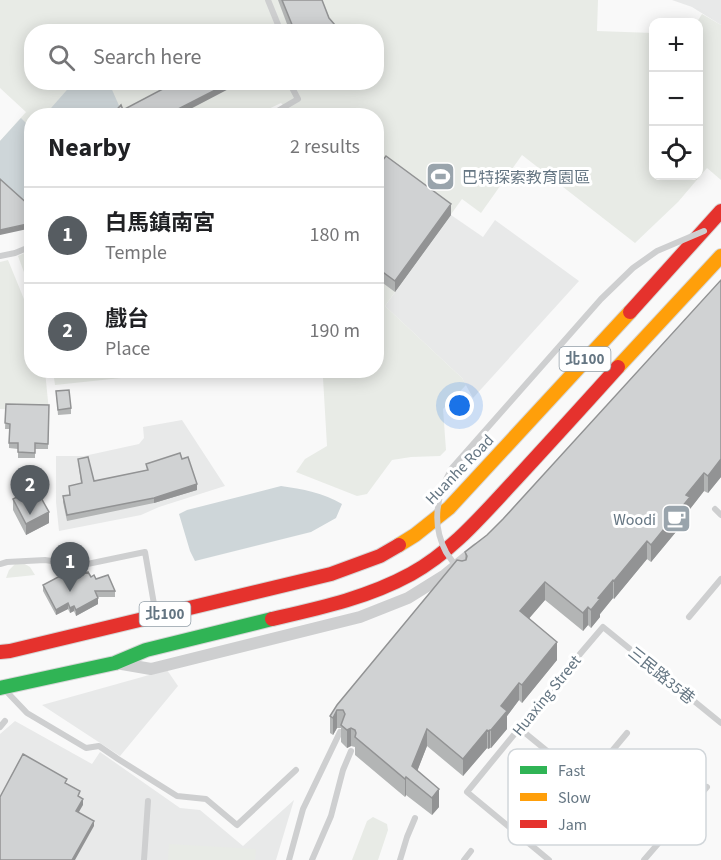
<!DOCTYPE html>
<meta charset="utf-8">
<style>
:root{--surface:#fff;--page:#f6f6f6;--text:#202124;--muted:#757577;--line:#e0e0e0;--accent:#565c61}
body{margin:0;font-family:"Source Sans 3","Noto Sans TC",sans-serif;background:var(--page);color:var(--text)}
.controls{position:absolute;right:18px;top:18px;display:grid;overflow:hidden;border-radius:12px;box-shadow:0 3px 15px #0003}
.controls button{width:54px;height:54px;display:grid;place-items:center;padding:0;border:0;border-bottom:2px solid var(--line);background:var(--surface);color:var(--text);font:30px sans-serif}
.you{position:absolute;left:460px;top:406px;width:21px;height:21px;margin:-15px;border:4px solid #fff;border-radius:50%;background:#1a73e8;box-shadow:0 0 0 9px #1a73e833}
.badge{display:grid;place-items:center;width:39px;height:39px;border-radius:50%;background:var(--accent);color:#fff;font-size:20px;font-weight:700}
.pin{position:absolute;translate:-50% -50px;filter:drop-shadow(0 2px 3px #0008)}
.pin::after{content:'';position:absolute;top:32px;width:21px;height:18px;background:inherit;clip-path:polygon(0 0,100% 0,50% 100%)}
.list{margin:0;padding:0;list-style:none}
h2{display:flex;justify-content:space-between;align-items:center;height:78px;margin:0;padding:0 24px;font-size:26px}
h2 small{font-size:20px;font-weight:400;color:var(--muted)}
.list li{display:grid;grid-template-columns:39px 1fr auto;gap:18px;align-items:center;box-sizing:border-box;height:96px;padding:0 24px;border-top:2px solid var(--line)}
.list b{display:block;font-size:22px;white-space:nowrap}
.list p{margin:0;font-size:20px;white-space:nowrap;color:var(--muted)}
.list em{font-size:20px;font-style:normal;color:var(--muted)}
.icon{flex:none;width:33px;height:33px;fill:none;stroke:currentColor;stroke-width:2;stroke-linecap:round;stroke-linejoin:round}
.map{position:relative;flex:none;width:721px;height:860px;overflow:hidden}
.search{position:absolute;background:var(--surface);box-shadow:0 3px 15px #0003;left:24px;top:24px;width:360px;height:66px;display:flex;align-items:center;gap:15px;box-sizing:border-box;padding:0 21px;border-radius:24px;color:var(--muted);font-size:22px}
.panel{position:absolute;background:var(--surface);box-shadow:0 3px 15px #0003;left:24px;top:108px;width:360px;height:270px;border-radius:24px}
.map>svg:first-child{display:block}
.built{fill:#e8e9e9}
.green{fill:#e8ebe6;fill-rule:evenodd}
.water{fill:#ced6d9}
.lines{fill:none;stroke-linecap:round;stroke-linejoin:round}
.fast-casing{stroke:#d5d6d6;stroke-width:16}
.slow-casing{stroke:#d5d6d6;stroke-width:16}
.jam-casing{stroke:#d5d6d6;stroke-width:16}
.lane{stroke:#cecfd0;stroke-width:6}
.street{stroke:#cecfd0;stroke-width:12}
.fast{stroke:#30b455;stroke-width:14}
.slow{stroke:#ff9f0a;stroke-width:14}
.jam{stroke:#e5322d;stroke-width:14}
.lane-bridge{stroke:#cecfd0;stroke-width:6}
.wall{fill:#b3b5b5}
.shaded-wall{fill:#929394}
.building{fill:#d0d2d3;stroke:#929394;stroke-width:1.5}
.labels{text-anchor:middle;stroke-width:6;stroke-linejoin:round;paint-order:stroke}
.shield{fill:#fff;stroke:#939fa8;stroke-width:1.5}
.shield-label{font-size:15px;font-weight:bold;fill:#657683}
.poi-label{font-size:16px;fill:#657683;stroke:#fff;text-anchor:start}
.street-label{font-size:16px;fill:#657683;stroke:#fff}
.key{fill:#fff;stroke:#d1d6da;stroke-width:1.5}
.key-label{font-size:16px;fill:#657683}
</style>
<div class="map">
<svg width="721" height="860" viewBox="0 0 721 860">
<rect width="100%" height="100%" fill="#f9f9f9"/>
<!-- built -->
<path class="built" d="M 672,0 L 721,0 L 721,25 L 692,7 Z
M 451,215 L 483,237 L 495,220 L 579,281 L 473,398 L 462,378 L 385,306 Z
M 182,420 L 225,486 L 159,507 L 141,515 L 59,531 L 56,502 L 56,456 L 84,456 L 139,444 L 144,438 L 143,427 Z
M 167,670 L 178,686 L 120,756 L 42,705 Z
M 15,721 L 92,764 L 100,752 L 180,808 L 200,810 L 243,846 L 294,800 L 276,860 L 0,860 L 0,734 Z"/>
<!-- green -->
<path class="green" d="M 0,0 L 598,0 L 597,31 L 653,33 L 654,176 L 698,176 L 698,22 L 697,22 L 702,14 L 721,25 L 721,180 L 707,168 L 678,202 L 635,243 L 522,155 L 481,213 L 462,199 L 385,306 L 462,378 L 466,385 L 443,409 L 446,450 L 440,456 L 411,457 L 392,460 L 367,494 L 357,496 L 296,472 L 305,459 L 327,446 L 323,378 L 313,371 L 376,370 L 376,116 L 292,115 L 281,103 L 256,115 L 32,116 L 31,228 L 0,141 L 26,112 L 0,88 ZM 32,32 L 376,32 L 376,82 L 32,82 Z
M 31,250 L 31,285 L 29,286 L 18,256 Z
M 8,260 L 26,304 L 31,321 L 32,370 L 45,371 L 49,411 L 0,409 L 0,262 Z
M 53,371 L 53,370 L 152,371 L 140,372 L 131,377 L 55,385 Z
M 23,563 L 30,567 L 35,575 L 6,578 L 9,570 L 15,564 Z
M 373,817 L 387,824 L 388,830 L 378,860 L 352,860 L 367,821 Z
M 169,844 L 256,849 L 255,860 L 168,860 Z"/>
<!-- water -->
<path class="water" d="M 73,83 L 109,83 L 121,110 L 116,115 L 44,116 Z
M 21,118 L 31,128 L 31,209 L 0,185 L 0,141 Z
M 281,486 C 302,489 324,493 342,504 L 336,518 L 311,532 L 195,561 L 190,551 L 179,514 L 187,510 Z"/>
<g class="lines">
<defs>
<path id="fast" d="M 0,688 L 115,663 L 146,650 L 272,619"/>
<path id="slow" d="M 618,367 L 721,256
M 399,545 L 415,535 L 449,508 L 630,312"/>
<path id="jam" d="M 630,312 L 721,211
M 272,619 C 320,608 367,598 411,574 C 453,551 484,513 516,479 C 550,442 584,405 618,367
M 0,652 L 10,651 L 331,574 L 380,556 L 399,545"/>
</defs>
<!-- fast casing -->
<use href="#fast" class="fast-casing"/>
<!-- slow casing -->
<use href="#slow" class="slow-casing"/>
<!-- jam casing -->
<use href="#jam" class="jam-casing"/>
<!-- lane -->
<path class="lane" d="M 268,0 L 281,32
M 269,116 L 298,99 L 289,82
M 0,256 L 15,253 L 32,246
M 715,509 L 721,515
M 0,564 L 7,562 L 45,560 L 58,562 L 73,567 L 145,552 L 155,610
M 689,617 L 721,579
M 7,692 L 27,713 L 86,748 L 99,746 L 118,759 L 177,796 L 206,799 L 237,825 L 296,770
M 0,727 L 5,721
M 519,728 L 585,782
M 556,818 L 627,733
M 144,860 L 148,801
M 289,860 L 303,809 L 340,732
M 312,860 L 331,816 L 343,770 L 351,751
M 400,860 L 407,837 L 415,818
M 464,860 L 471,851
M 549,860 L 467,792 L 580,654 L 603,627 L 721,723
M 644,860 L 707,787"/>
<!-- street -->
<path class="street" d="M 122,664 L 151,669 L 360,617 L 408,598 L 445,575 L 477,549"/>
<!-- fast -->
<use href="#fast" class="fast"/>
<!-- slow -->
<use href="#slow" class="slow"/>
<!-- jam -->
<use href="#jam" class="jam"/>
<!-- lane-bridge -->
<path class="lane-bridge" d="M 457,568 C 454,563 449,557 446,552 C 431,524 437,494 452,468 L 601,299 L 633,268 L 657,251 L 704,231"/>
</g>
<!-- wall -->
<path class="wall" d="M 278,0 L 322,0 L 329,18 L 341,32 L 290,32 Z
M 340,82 L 354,82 L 346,89 Z
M 376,169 L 451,215 L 395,292 L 376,278 Z
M 721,280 L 721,477 L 708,493 L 704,491 L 690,509 L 690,515 L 651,562 L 647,559 L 614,599 L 613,598 L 600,614 L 600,617 L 591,628 L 588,625 L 583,631 L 545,600 L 529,618 L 557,660 L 522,703 L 519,700 L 507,716 L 507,729 L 491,748 L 490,748 L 488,749 L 487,748 L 463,776 L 427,746 L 417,771 L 439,807 L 432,815 L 406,795 L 405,797 L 355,755 L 355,747 L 351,746 L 347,748 L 341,742 L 341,728 L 337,728 L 333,735 L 330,733 L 330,716 L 462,561 L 465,560 L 465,552 L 487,535 L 503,519 Z
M 56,391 L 71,408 L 71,414 L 58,415 Z
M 6,404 L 49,405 L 48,449 L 35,449 L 35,458 L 18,458 L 18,449 L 9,448 L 9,429 L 5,429 Z
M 78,459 L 94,481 L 147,470 L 146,464 L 182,459 L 197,490 L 154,503 L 67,521 L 63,502 L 63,496 L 69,495 L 69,486 L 81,483 Z
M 13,499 L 49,523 L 26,535 L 13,510 Z
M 81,575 L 96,579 L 115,591 L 115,597 L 97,597 L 98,604 L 76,616 L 74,611 L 70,613 L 68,609 L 56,615 L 43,591 L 43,585 Z"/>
<!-- shaded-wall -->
<path class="shaded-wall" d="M 231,82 L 242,82 L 177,116 L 174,116 L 174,111 Z
M 346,82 L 354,82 L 346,89 Z
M 451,204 L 451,215 L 395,292 L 395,281 Z
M 32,223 L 32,228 L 0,235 L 0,230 Z
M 721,459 L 721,477 L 708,493 L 708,476 Z
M 704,473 L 704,491 L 690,509 L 690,515 L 651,562 L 651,545 L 686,495 Z
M 197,484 L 197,490 L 154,503 L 154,498 Z
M 49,512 L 49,523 L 26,535 L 26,524 Z
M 647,541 L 647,559 L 614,599 L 614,581 Z
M 613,580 L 613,598 L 600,614 L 600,617 L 591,628 L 591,610 L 598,598 Z
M 545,582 L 545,600 L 520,629 L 520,611 Z
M 98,598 L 98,604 L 76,616 L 76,610 Z
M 68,603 L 68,609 L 56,615 L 56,610 Z
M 74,606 L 74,611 L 70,613 L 70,608 Z
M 588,607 L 588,625 L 583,631 L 583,613 Z
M 557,642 L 557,660 L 522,703 L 522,685 Z
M 519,683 L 519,700 L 507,716 L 507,729 L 491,748 L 491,730 L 501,706 Z
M 337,710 L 337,728 L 333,735 L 333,718 Z
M 351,728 L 351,746 L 347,748 L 347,730 Z
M 427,729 L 427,746 L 413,782 L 412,766 Z
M 487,730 L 487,748 L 463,776 L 463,759 Z
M 490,730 L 490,748 L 488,749 L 488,731 Z
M 406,777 L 406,795 L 405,797 L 405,779 Z
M 439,789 L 439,807 L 432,815 L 432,798 Z
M 83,799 L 83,805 L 76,817 L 76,811 Z
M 94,821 L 94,826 L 75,860 L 72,860 Z"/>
<!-- building -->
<path class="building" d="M 282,0 L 322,0 L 329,18 L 341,32 L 295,32 Z
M 176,82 L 231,82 L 174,111 L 176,116 L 111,116 L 121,105 L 123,110 Z
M 386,156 L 451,204 L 395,281 L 376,267 L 376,169 Z
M 0,179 L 30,206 L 32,204 L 32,223 L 0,230 Z
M 721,280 L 721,459 L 708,476 L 704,473 L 686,495 L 690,497 L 651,545 L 647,541 L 614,581 L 613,580 L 598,598 L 600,599 L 591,610 L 588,607 L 583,613 L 545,582 L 520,611 L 557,642 L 522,685 L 519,683 L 501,706 L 507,711 L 491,730 L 490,730 L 488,731 L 487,730 L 463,759 L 427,729 L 412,766 L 439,789 L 432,798 L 406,777 L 405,779 L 355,737 L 356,733 L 355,730 L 351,728 L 347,730 L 341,725 L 345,714 L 343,710 L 337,710 L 333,718 L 330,716 L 337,705 L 457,560 L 462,561 L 466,560 L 467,556 L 465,552 L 487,535 L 503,519 Z
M 69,390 L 71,408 L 58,410 L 56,391 Z
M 6,404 L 49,405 L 48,444 L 35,443 L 35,453 L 18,452 L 18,443 L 9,443 L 10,424 L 5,423 Z
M 180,453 L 182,459 L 188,457 L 197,484 L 154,498 L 67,515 L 63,496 L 70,495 L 69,486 L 82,483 L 78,459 L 88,457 L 94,481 L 148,470 L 146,464 Z
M 35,487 L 49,512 L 26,524 L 13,499 Z
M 77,567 L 81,575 L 88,572 L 91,577 L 94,575 L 96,579 L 108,575 L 115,591 L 95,591 L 98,598 L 76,610 L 74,606 L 70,608 L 68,603 L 56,610 L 43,585 Z
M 23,754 L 67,779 L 65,783 L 80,791 L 78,796 L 83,799 L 76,811 L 94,821 L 72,860 L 0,860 L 0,797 Z"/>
<!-- icons -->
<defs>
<symbol id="stadium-square" viewBox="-11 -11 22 22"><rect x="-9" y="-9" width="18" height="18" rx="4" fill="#99a4ac" stroke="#fff"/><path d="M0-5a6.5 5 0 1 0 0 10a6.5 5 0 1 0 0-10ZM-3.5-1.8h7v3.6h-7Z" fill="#fff"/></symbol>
<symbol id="cafe-square" viewBox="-11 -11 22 22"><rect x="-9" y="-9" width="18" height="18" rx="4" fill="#99a4ac" stroke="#fff"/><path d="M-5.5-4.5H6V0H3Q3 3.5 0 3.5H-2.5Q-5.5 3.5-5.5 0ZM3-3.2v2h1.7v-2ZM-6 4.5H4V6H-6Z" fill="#fff"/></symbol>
</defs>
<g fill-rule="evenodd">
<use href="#stadium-square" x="424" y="160" width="33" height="33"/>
<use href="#cafe-square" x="660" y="502" width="33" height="33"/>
</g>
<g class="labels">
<!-- shield labels -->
<g class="shield">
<rect x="559.5" y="347" width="51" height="24" rx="4.5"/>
<rect x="139.5" y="602" width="51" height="24" rx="4.5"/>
</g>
<g class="shield-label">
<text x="585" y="364">北100</text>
<text x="165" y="619">北100</text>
</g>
<!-- poi labels -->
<g class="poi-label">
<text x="462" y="183">巴特探索教育園區</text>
<text x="656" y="525" text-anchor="end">Woodi</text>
</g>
<!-- street labels -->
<g class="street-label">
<text transform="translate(459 469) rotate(-46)" y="6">Huanhe Road</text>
<text transform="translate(662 675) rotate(39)" y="6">三民路35巷</text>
<text transform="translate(546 695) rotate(-51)" y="6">Huaxing Street</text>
</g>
</g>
<!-- legend -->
<rect x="508" y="749" width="198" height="96" rx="9" class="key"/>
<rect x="520" y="766" width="27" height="8" fill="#30b455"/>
<rect x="520" y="793" width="27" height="8" fill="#ff9f0a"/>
<rect x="520" y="820" width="27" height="8" fill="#e5322d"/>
<g class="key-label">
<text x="558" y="776">Fast</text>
<text x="558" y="803">Slow</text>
<text x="558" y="830">Jam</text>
</g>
</svg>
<div class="controls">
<button>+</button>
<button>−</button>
<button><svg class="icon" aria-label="locate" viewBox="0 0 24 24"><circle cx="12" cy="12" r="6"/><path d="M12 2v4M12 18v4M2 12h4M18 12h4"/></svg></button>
</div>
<div class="you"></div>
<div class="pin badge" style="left:70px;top:592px">1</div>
<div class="pin badge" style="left:30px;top:515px">2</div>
<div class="search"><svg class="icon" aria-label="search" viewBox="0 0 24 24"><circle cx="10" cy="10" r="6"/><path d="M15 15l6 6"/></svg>Search here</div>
<section class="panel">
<h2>Nearby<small>2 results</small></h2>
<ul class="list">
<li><span class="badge">1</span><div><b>白馬鎮南宮</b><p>Temple</p></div><em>180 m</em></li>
<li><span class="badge">2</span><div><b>戲台</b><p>Place</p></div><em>190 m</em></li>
</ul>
</section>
</div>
